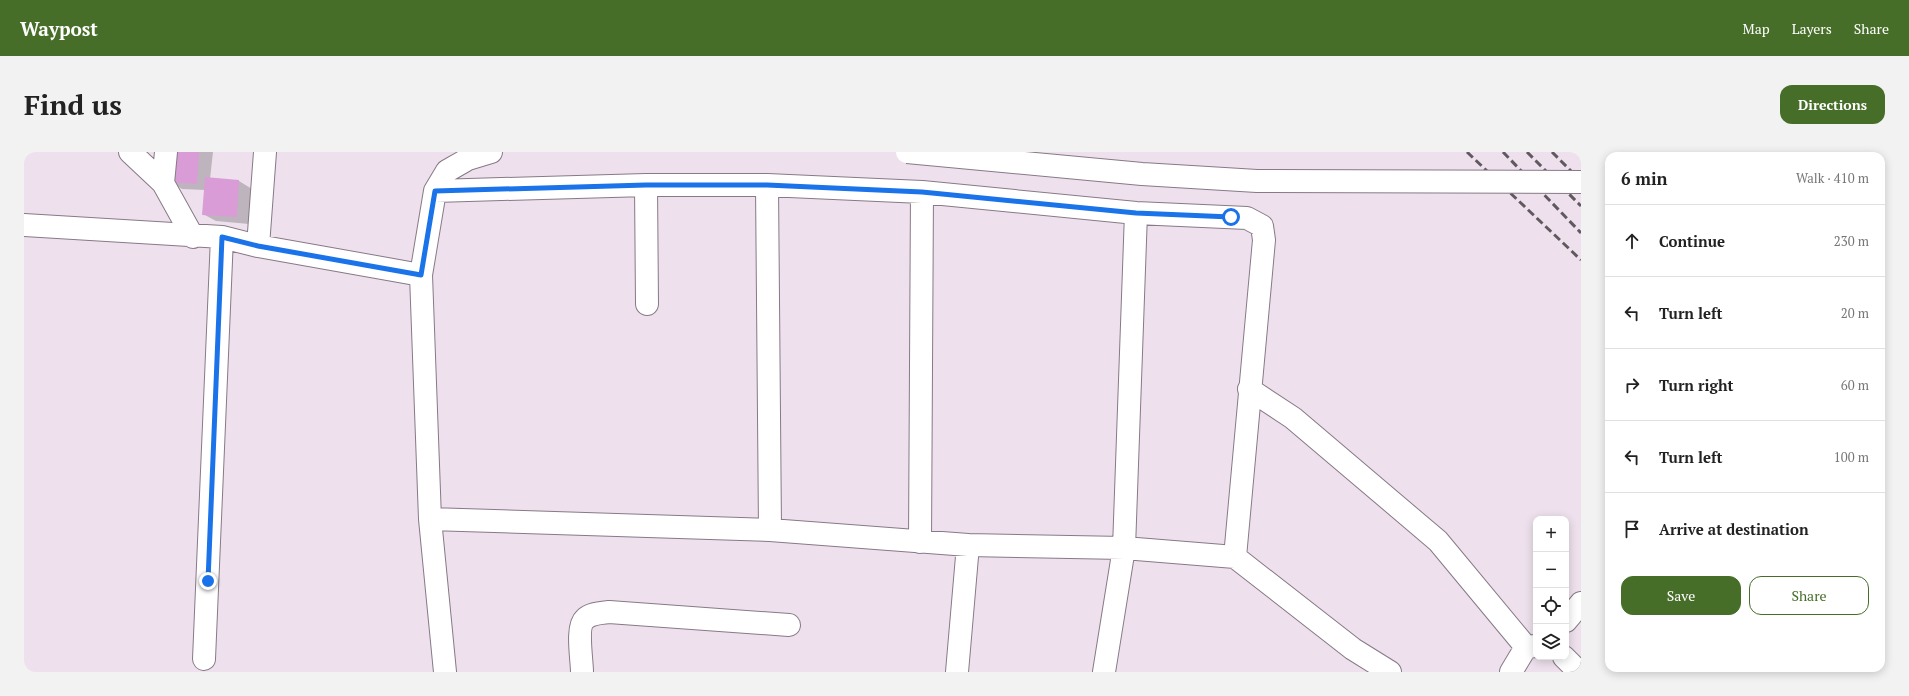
<!DOCTYPE html>
<meta charset="utf-8">
<style>
:root{--surface:#fff;--page:#f2f2f2;--text:#222;--muted:#767676;--line:#e0e0e0;--accent:#476e29}
body{margin:0;font-family:"PT Serif",serif;background:var(--page);color:var(--text)}
.controls{position:absolute;right:12px;bottom:12px;display:grid;overflow:hidden;border-radius:8px;box-shadow:0 2px 10px #0003}
.controls button{width:36px;height:36px;display:grid;place-items:center;padding:0;border:0;border-bottom:1px solid var(--line);background:var(--surface);color:var(--text);font:20px sans-serif}
.stop{position:absolute;width:12px;height:12px;margin:-9px;border:3px solid #1a73e8;border-radius:50%;background:#fff}
.stop.end{background:#1a73e8;border-color:#fff;box-shadow:0 1px 4px #0008}
.list{margin:0;padding:0;list-style:none}
h2{display:flex;justify-content:space-between;align-items:center;height:52px;margin:0;padding:0 16px;font-size:17px}
h2 small{font-size:13px;font-weight:400;color:var(--muted)}
.list li{display:grid;grid-template-columns:26px 1fr auto;gap:12px;align-items:center;box-sizing:border-box;height:72px;padding:0 16px;border-top:1px solid var(--line)}
.list b{display:block;font-size:15px;white-space:nowrap}
.list em{font-size:13px;font-style:normal;color:var(--muted)}
.actions{display:flex;gap:8px;padding:12px 16px}
.actions a{flex:1;padding:9px 0;border:1px solid var(--accent);border-radius:12px;text-align:center;font-size:14px;color:var(--accent)}
.actions .main{background:var(--accent);color:#fff}
.icon{flex:none;width:22px;height:22px;fill:none;stroke:currentColor;stroke-width:2;stroke-linecap:round;stroke-linejoin:round}
.map{position:relative;flex:none;width:1557px;height:520px;overflow:hidden;border-radius:12px}
header{display:flex;align-items:center;gap:24px;box-sizing:border-box;height:56px;padding:0 20px;background:var(--accent);color:#fff}
header strong{font-size:19px}
nav{display:flex;gap:22px;margin-inline-start:auto;font-size:14px}
.intro{display:flex;align-items:center;justify-content:space-between;box-sizing:border-box;height:96px;padding:0 24px}
h1{margin:0;font-size:28px}
.button{padding:10px 18px;border-radius:12px;background:var(--accent);color:#fff;font-size:14px;font-weight:700}
main{display:flex;gap:24px;padding:0 24px}
aside{flex:1;background:var(--surface);border-radius:12px;box-shadow:0 2px 10px #0003}
.map>svg:first-child{display:block}
.shadow{fill:#0003}
.building{fill:#d99cd6}
.lines{fill:none;stroke-linecap:round;stroke-linejoin:round}
.minor-casing{stroke:#867a86;stroke-width:24}
.minor{stroke:#fff;stroke-width:22}
.rail{stroke:#615960;stroke-width:3;stroke-dasharray:8 4;stroke-linecap:butt}
.minor-bridge-casing{stroke:#867a86;stroke-width:24;stroke-linecap:butt}
.minor-bridge{stroke:#fff;stroke-width:22}
.route{stroke:#1a73e8;stroke-width:5}
</style>
<header>
<strong>Waypost</strong>
<nav><a>Map</a><a>Layers</a><a>Share</a></nav>
</header>
<div class="intro"><h1>Find us</h1><a class="button">Directions</a></div>
<main>
<div class="map">
<svg width="1557" height="520" viewBox="0 0 1557 520">
<rect width="100%" height="100%" fill="#eee1ed"/>
<!-- shadow -->
<path class="shadow" d="M 147,0 L 189,0 L 186,27 L 215,29 L 228,37 L 225,72 L 192,69 L 179,62 L 181,38 L 158,37 L 145,29 Z"/>
<!-- building -->
<path class="building" d="M 146,0 L 175,0 L 173,32 L 144,30 Z
M 181,25 L 215,28 L 213,65 L 178,63 Z"/>
<g class="lines">
<defs>
<path id="minor" d="M 106,0 L 139,31 L 169,85
M 139,31 L 142,0
M 622,33 L 623,152
M 743,33 L 746,378
M 411,39 L 622,33 L 743,33 L 898,40 L 1112,61 L 1223,66 L 1238,74 L 1240,88 L 1211,405
M 0,73 L 198,85 L 234,94 L 397,123
M 234,94 L 241,0
M 1225,237 L 1269,266 L 1414,389 L 1502,495
M 406,367 L 746,378 L 944,393 L 1100,396 L 1211,405 L 1329,497 L 1366,520
M 896,390 L 898,40
M 1542,469 L 1557,451
M 1540,505 L 1555,520
M 180,507 L 198,85
M 421,520 L 406,367 L 397,123 L 411,39 L 423,19 L 444,7 L 467,0
M 558,520 C 558,508 552,475 561,467 C 567,461 578,461 585,460 L 765,473
M 933,520 L 944,393
M 1080,520 L 1100,396 L 1112,61
M 1487,520 L 1502,495 L 1512,494"/>
</defs>
<!-- minor casing -->
<use href="#minor" class="minor-casing"/>
<!-- minor -->
<use href="#minor" class="minor"/>
<!-- rail -->
<path class="rail" d="M 1443,0 L 1557,108
M 1479,0 L 1557,81
M 1503,0 L 1557,54
M 1528,0 L 1557,29"/>
<defs>
<path id="minor-bridge" d="M 883,0 L 1118,22 L 1233,29 L 1557,30"/>
</defs>
<!-- minor-bridge casing -->
<use href="#minor-bridge" class="minor-bridge-casing"/>
<!-- minor-bridge -->
<use href="#minor-bridge" class="minor-bridge"/>
</g>
<g class="lines">
<!-- route -->
<path class="route" d="M 184,429 L 198,85 L 234,94 L 397,123 L 411,39 L 622,33 L 743,33 L 898,40 L 1112,61 L 1207,65"/>
</g>
</svg>
<div class="controls">
<button>+</button>
<button>−</button>
<button><svg class="icon" aria-label="locate" viewBox="0 0 24 24"><circle cx="12" cy="12" r="6"/><path d="M12 2v4M12 18v4M2 12h4M18 12h4"/></svg></button>
<button><svg class="icon" aria-label="layers" viewBox="0 0 24 24"><path d="M12 4l9 5-9 5-9-5zM3 14l9 5 9-5"/></svg></button>
</div>
<div class="stop" style="left:1207px;top:65px"></div>
<div class="stop end" style="left:184px;top:429px"></div>
</div>
<aside>
<h2>6 min<small>Walk · 410 m</small></h2>
<ul class="list">
<li><svg class="icon" aria-label="ahead" viewBox="0 0 24 24"><path d="M12 20V5M6 11l6-6 6 6"/></svg><div><b>Continue</b></div><em>230 m</em></li>
<li><svg class="icon" aria-label="left" viewBox="0 0 24 24"><path d="M17 20v-9H6M10 6l-5 5 5 5"/></svg><div><b>Turn left</b></div><em>20 m</em></li>
<li><svg class="icon" aria-label="right" viewBox="0 0 24 24"><path d="M7 20v-9h11M14 6l5 5-5 5"/></svg><div><b>Turn right</b></div><em>60 m</em></li>
<li><svg class="icon" aria-label="left" viewBox="0 0 24 24"><path d="M17 20v-9H6M10 6l-5 5 5 5"/></svg><div><b>Turn left</b></div><em>100 m</em></li>
<li><svg class="icon" aria-label="arrive" viewBox="0 0 24 24"><path d="M6 21V4h12l-3 4 3 4H6"/></svg><div><b>Arrive at destination</b></div></li>
</ul>
<div class="actions"><a class="main">Save</a><a>Share</a></div>
</aside>
</main>
